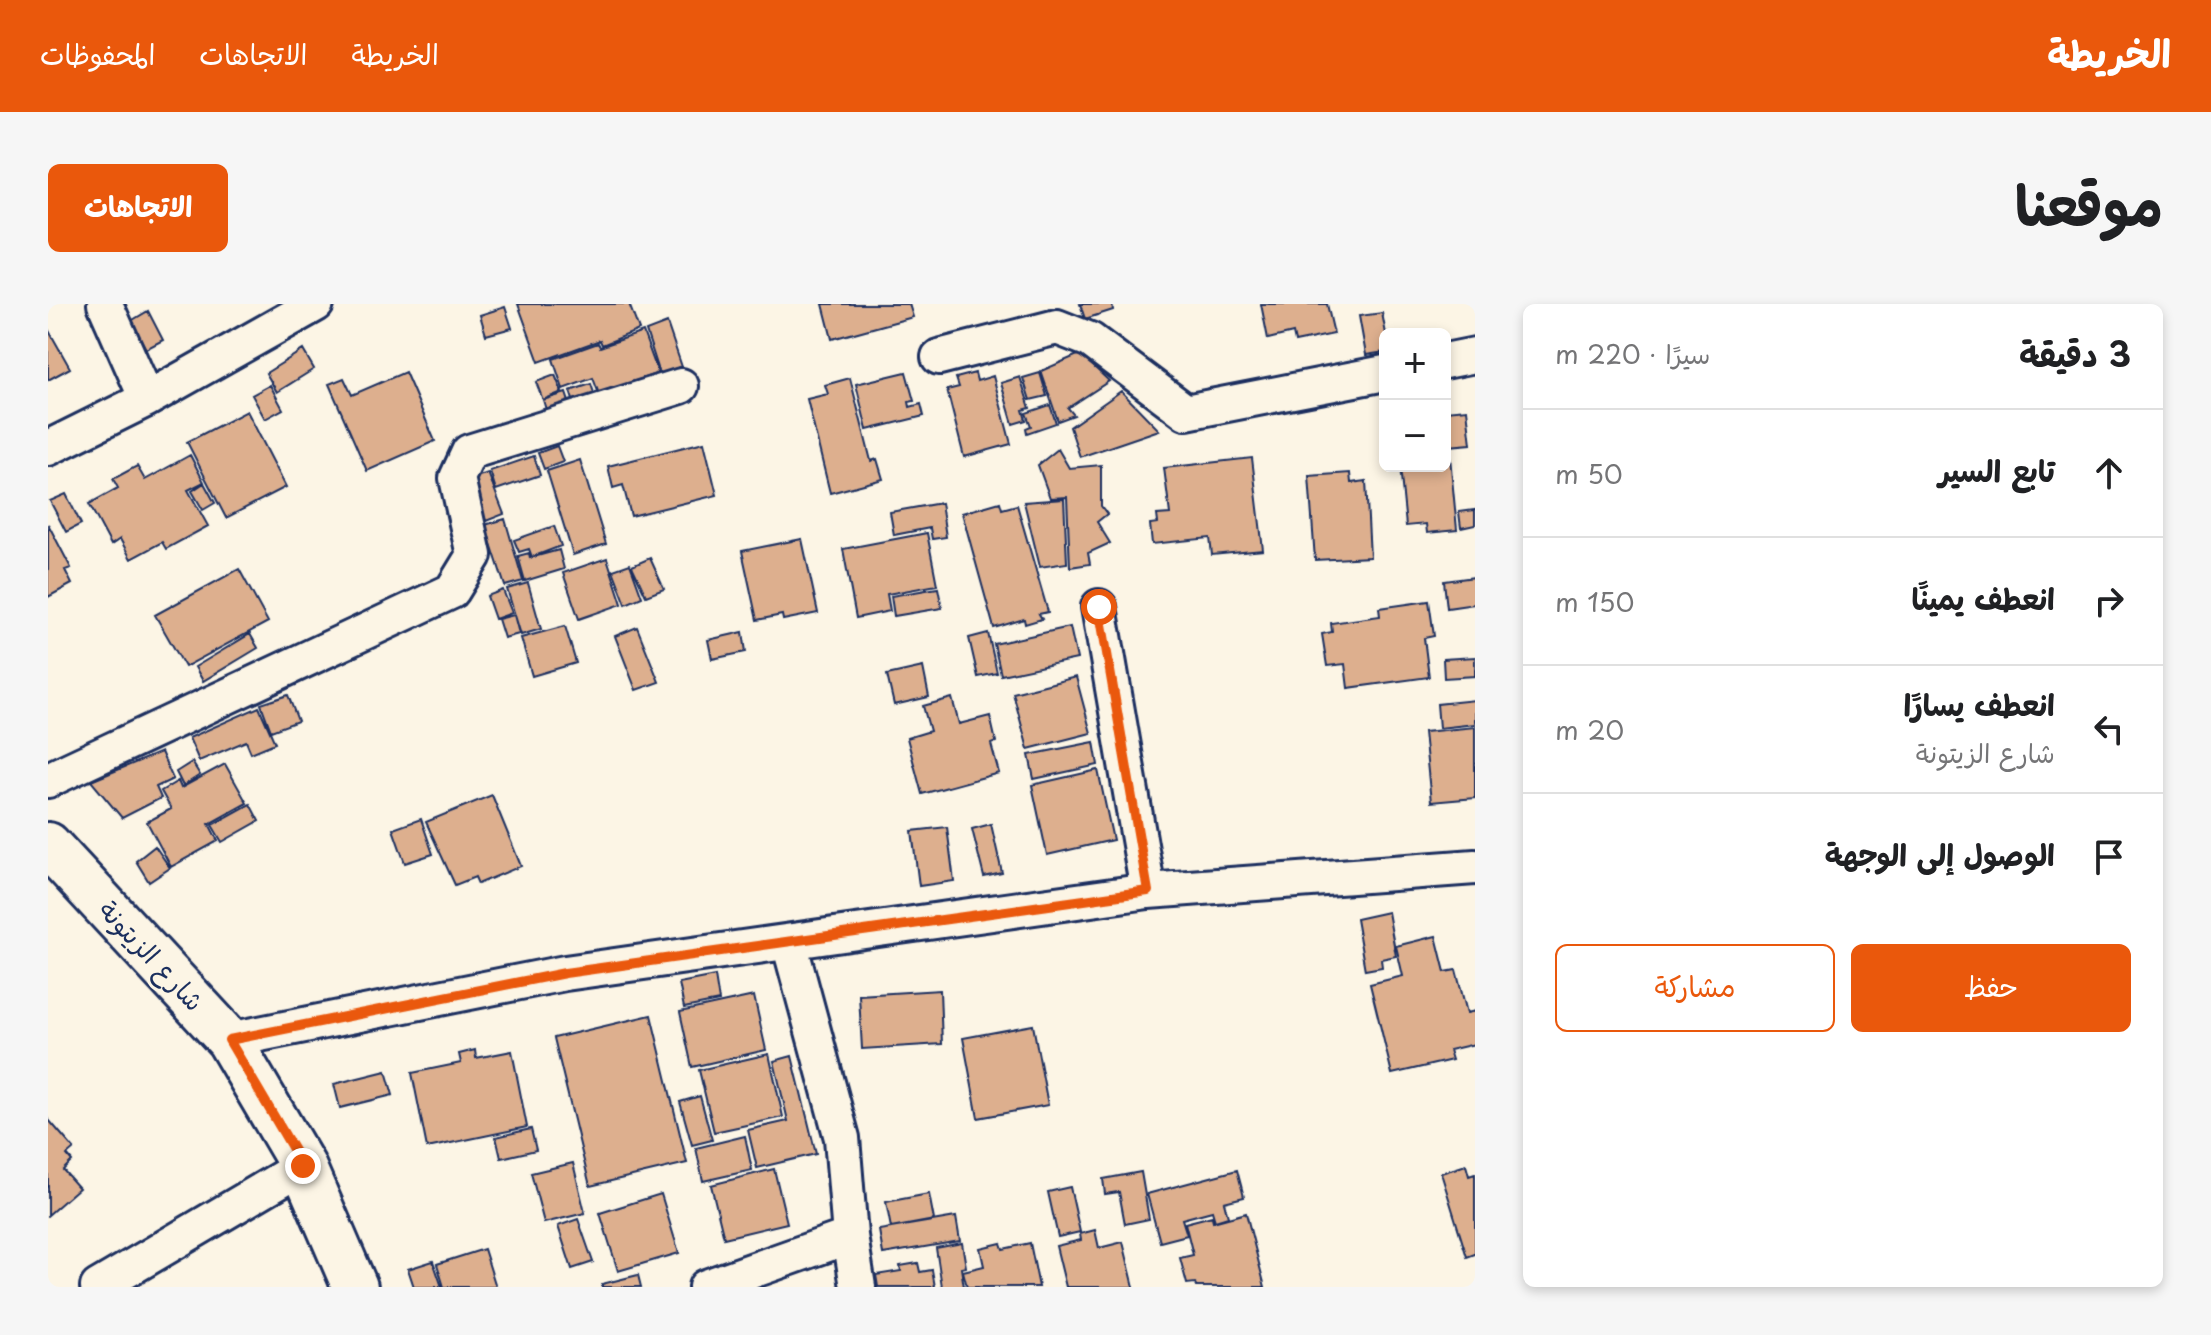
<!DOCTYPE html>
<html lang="ar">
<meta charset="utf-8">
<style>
:root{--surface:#fff;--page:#f6f6f6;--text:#202124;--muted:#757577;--line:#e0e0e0;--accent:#ea580c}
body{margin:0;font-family:"Playpen Sans","Playpen Sans Arabic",sans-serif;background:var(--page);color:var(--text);direction:rtl}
.controls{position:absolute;right:24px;top:24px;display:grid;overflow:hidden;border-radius:12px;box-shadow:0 4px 12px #0003}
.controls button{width:72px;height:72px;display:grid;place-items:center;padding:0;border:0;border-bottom:2px solid var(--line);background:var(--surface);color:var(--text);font:40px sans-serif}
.stop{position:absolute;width:24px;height:24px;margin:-18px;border:6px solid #ea580c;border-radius:50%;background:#fff}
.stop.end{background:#ea580c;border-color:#fff;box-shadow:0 2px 8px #0008}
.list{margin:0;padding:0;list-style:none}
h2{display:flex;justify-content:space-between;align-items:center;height:104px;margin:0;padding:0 32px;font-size:34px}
h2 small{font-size:26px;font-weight:400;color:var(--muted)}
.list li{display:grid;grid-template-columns:52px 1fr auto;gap:24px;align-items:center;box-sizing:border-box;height:128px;padding:0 32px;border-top:2px solid var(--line)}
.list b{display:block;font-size:30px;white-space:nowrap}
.list p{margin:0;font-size:26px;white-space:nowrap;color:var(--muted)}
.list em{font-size:26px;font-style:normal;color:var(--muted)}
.actions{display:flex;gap:16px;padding:24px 32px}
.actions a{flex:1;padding:18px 0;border:2px solid var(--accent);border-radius:12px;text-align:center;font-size:28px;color:var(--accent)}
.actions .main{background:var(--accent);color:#fff}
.icon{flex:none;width:44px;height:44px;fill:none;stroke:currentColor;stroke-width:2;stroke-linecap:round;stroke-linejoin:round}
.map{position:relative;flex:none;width:1427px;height:983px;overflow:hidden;direction:ltr;border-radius:12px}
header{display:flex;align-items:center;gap:48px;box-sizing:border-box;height:112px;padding:0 40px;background:var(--accent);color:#fff}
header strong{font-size:38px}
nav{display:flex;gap:44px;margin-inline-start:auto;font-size:28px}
.intro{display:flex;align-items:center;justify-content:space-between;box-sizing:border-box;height:192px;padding:0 48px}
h1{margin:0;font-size:56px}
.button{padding:20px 36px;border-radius:12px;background:var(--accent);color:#fff;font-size:28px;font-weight:700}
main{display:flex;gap:48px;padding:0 48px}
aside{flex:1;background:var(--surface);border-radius:12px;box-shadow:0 4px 12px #0003}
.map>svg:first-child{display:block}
.building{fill:#ddaf8e;stroke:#1b2f5e;stroke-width:2}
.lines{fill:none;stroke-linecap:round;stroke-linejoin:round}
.street-casing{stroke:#1b2f5e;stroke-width:40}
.secondary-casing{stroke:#1b2f5e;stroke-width:50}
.street{stroke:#fcf5e5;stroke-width:34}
.secondary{stroke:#fcf5e5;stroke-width:44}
.route{stroke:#ea580c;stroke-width:10}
.labels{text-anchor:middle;stroke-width:6;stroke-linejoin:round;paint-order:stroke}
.street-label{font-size:26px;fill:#1b2f5e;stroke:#fcf5e5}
</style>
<header>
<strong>الخريطة</strong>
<nav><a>الخريطة</a><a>الاتجاهات</a><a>المحفوظات</a></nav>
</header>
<div class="intro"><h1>موقعنا</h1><a class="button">الاتجاهات</a></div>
<main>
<aside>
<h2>3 دقيقة<small>سيرًا · 220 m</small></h2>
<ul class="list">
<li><svg class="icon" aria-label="ahead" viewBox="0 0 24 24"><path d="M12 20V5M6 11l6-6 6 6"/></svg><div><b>تابع السير</b></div><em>50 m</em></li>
<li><svg class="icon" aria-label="right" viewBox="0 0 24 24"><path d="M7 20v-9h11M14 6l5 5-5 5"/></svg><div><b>انعطف يمينًا</b></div><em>150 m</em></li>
<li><svg class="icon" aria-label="left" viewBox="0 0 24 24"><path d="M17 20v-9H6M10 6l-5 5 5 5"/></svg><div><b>انعطف يسارًا</b><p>شارع الزيتونة</p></div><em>20 m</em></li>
<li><svg class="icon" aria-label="arrive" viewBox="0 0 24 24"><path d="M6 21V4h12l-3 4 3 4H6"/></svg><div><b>الوصول إلى الوجهة</b></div></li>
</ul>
<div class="actions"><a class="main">حفظ</a><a>مشاركة</a></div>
</aside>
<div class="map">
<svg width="1427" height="983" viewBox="0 0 1427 983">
<rect width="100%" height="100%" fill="#fcf5e5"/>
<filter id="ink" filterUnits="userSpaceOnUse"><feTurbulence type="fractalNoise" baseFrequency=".0125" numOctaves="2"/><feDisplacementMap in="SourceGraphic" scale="16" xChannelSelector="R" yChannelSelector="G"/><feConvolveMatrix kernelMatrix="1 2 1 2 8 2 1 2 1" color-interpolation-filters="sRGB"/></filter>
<g filter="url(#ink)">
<!-- building -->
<path class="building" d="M 470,0 L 581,0 L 591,26 L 554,41 L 552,36 L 491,58 Z
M 775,0 L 861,0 L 865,13 L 784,35 Z
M 1032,0 L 1064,0 L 1065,6 L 1037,15 Z
M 1213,0 L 1279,0 L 1286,30 L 1247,38 L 1245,29 L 1220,35 Z
M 457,3 L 464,24 L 438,31 L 432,11 Z
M 100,7 L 115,36 L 98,45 L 83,17 Z
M 1334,9 L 1338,30 L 1337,48 L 1318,51 L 1311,12 Z
M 619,19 L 634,63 L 612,70 L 598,27 Z
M 0,25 L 22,64 L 0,76 Z
M 595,28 L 610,69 L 551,90 L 545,74 L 515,85 L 505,55 L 550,39 L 552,43 Z
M 255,46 L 266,65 L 229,88 L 218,69 Z
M 1032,50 L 1061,77 L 1020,104 L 1026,111 L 1010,117 L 993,67 Z
M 357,68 L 387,137 L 319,167 L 281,80 L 296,74 L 304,91 Z
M 858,68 L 866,97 L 861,98 L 862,103 L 873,100 L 876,112 L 819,126 L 808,80 Z
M 927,69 L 929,77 L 945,72 L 963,140 L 916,153 L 899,86 L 911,83 L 908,74 Z
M 992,69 L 999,92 L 982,96 L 975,74 Z
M 507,71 L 514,88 L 495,96 L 488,78 Z
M 972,73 L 982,104 L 975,106 L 978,116 L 965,120 L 953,79 Z
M 802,74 L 823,157 L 829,155 L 835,175 L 782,189 L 759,95 L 780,90 L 777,81 Z
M 543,80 L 547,92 L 526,99 L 522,87 Z
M 222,81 L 235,105 L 217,115 L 204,91 Z
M 1073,87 L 1111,126 L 1032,153 L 1022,123 Z
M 518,89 L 522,101 L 499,109 L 495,96 Z
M 1002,101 L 1008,119 L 979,129 L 978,124 L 983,122 L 978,109 Z
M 1419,105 L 1423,140 L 1401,142 L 1409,226 L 1379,229 L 1378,220 L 1358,222 L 1352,162 L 1397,162 L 1397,107 Z
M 199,107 L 238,183 L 178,214 L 139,138 Z
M 656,138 L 669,191 L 583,212 L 575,181 L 565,184 L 560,162 Z
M 509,142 L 515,158 L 496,165 L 490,149 Z
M 1010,145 L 1021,164 L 1053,161 L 1053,202 L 1059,210 L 1049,218 L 1062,239 L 1040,249 L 1042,260 L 1022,263 L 1019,193 L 1002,194 L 990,161 Z
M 142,151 L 156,178 L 140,186 L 160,222 L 118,245 L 114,238 L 83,255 L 72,235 L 63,241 L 41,200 L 70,184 L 65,175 L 89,162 L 97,176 Z
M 486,152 L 492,171 L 448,186 L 442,167 Z
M 1204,154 L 1215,246 L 1164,251 L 1162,234 L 1104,240 L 1102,220 L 1110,219 L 1109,211 L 1122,210 L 1116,164 Z
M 532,156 L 558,240 L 525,251 L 499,167 Z
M 440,169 L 456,210 L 438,217 L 422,175 Z
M 1302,169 L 1303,179 L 1318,177 L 1322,253 L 1267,256 L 1261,172 Z
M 156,179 L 167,199 L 155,206 L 144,187 Z
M 18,190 L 33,220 L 18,228 L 2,197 Z
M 1016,195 L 1019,259 L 992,263 L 976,198 Z
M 952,198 L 954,205 L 969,201 L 1000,308 L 991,310 L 994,315 L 977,320 L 976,315 L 946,324 L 914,209 Z
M 893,199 L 898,233 L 884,235 L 882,224 L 846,231 L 842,208 Z
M 1427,206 L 1427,221 L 1413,224 L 1411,208 Z
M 457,215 L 475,277 L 457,282 L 437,221 Z
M 0,220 L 23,264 L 17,266 L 24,280 L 0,293 Z
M 506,222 L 513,242 L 484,253 L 481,245 L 471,248 L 466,236 Z
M 879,229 L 889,281 L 839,290 L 842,307 L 808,314 L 795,245 Z
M 754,235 L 770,309 L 735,316 L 734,311 L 709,316 L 694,247 Z
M 511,246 L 516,265 L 477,277 L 470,252 L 481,249 L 482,254 Z
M 559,254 L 574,300 L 531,315 L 515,269 Z
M 602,254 L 616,285 L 598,292 L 584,262 Z
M 582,260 L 594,293 L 578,300 L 565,266 Z
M 191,265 L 220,318 L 137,363 L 107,311 Z
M 1427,273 L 1427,300 L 1399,304 L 1396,277 Z
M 480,279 L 493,325 L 473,331 L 459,285 Z
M 890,284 L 894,304 L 846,312 L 843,292 Z
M 455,286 L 464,309 L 447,315 L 439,292 Z
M 1381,297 L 1386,332 L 1376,334 L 1381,373 L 1300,384 L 1297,360 L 1279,362 L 1274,330 L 1284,328 L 1283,319 L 1332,312 L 1331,304 Z
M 466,311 L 471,330 L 456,334 L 450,315 Z
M 517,322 L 528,359 L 484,372 L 473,334 Z
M 589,323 L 611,378 L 588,386 L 567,332 Z
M 1022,323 L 1029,355 L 953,371 L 946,340 Z
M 695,328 L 698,348 L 664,355 L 660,336 Z
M 940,329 L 949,369 L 930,373 L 921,334 Z
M 202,330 L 210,344 L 155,377 L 147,363 Z
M 1427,353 L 1427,372 L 1396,374 L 1395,355 Z
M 875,363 L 881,393 L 846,401 L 839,371 Z
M 1028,373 L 1043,429 L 980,445 L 965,389 Z
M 240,391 L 250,417 L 223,427 L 213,400 Z
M 904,394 L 911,420 L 942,412 L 948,438 L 943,440 L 951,469 L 874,490 L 859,434 L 882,427 L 875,402 Z
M 1427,396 L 1427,420 L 1391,424 L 1389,400 Z
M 211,403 L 227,439 L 203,449 L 198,437 L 151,457 L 141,434 Z
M 1427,423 L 1427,494 L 1383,498 L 1376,428 Z
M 1046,438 L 1050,461 L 986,475 L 981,451 Z
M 113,448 L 125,475 L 108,483 L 113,494 L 74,514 L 43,477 Z
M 144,458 L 152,471 L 135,482 L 128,468 Z
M 177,460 L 199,499 L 161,520 L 170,537 L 123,563 L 99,518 L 123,505 L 113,487 L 130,477 L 133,484 Z
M 1050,466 L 1065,536 L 999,551 L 984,481 Z
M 444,491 L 473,562 L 430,580 L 427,573 L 407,581 L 378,518 Z
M 202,500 L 211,517 L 174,538 L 164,521 Z
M 373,515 L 385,550 L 357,559 L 345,525 Z
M 943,520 L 954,569 L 936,573 L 924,525 Z
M 899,523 L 906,577 L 871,582 L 864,527 Z
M 107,542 L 122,564 L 101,578 L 88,557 Z
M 1340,608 L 1348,652 L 1333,655 L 1334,663 L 1317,666 L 1308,615 Z
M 1388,632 L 1397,668 L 1408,666 L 1419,709 L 1427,707 L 1427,740 L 1401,746 L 1404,756 L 1344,770 L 1322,680 L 1355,672 L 1348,642 Z
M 667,672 L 671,697 L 636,704 L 631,679 Z
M 892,686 L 894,740 L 814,745 L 811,691 Z
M 706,692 L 718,746 L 644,763 L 632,708 Z
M 603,711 L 639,859 L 542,882 L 506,734 Z
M 985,721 L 1000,801 L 930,814 L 915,734 Z
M 427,746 L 428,754 L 464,747 L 479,823 L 379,844 L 364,769 L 413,759 L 411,750 Z
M 721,750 L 735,813 L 666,828 L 651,766 Z
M 744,752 L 768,850 L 709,864 L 700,826 L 740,817 L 726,757 Z
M 338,767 L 345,791 L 292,804 L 286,780 Z
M 652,792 L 664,836 L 644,841 L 632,798 Z
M 0,815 L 26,845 L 19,851 L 24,857 L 15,866 L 31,884 L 0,911 Z
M 483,825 L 488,846 L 453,854 L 448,833 Z
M 697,832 L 704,866 L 655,877 L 648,844 Z
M 525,859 L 537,909 L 496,919 L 483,869 Z
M 1418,861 L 1421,872 L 1427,870 L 1427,950 L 1419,953 L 1393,869 Z
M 726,865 L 739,919 L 676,934 L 663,881 Z
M 1189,866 L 1196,893 L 1176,898 L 1180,913 L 1167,917 L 1164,907 L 1134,915 L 1139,931 L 1112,938 L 1099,890 Z
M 1093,868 L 1101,915 L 1077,920 L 1071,888 L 1057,890 L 1055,875 Z
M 1022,883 L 1032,928 L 1010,933 L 1000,888 Z
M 613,890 L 631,949 L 570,967 L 552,909 Z
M 881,890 L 886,916 L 843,924 L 838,898 Z
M 1198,909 L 1217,983 L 1148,983 L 1147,979 L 1139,980 L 1132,954 L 1145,951 L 1137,919 L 1164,912 L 1165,918 Z
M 908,913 L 912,937 L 835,950 L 831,926 Z
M 530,915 L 545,958 L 524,965 L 510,922 Z
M 1047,926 L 1051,944 L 1075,938 L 1086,983 L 1018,983 L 1008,942 L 1033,936 L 1032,930 Z
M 914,939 L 918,963 L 913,964 L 916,983 L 894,983 L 888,944 Z
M 953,939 L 955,945 L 982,939 L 991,983 L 919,983 L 915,967 L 936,962 L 932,944 Z
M 436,945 L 448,983 L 396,983 L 389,960 Z
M 385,957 L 394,983 L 366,983 L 360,965 Z
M 870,959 L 872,968 L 884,966 L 887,983 L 830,983 L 828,971 L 853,967 L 852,962 Z
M 590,971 L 593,983 L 554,983 L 554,980 Z"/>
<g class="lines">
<defs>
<path id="street" d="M 57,0 L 99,95
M 891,53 L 1009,23 L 1042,36 L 1138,108 L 1337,69
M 1397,57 L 1427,51
M 0,144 L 99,95 L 268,0
M 1051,303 L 1100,587
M 0,476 L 404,287 L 426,251 L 409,174 L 421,148 L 633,82
M 741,638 L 794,834 L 802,932 L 810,983
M 181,736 L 517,669 L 1100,587 L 1427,563
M 50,983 L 255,862
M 658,983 L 802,932"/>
<path id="secondary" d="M 0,541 L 181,736 L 255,862 L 307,983"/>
</defs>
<!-- street casing -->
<use href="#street" class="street-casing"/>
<!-- secondary casing -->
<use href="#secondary" class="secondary-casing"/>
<!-- street -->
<use href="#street" class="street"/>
<!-- secondary -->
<use href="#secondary" class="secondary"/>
</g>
</g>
<g class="lines" filter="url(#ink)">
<!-- route -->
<path class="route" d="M 255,862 L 181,736 L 517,669 L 1100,587 L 1051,303"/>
</g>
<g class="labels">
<!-- street labels -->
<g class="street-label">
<text transform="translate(103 652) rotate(47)" y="9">شارع الزيتونة</text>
</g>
</g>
</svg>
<div class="controls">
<button>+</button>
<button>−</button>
</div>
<div class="stop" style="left:1051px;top:303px"></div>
<div class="stop end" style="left:255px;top:862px"></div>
</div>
</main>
